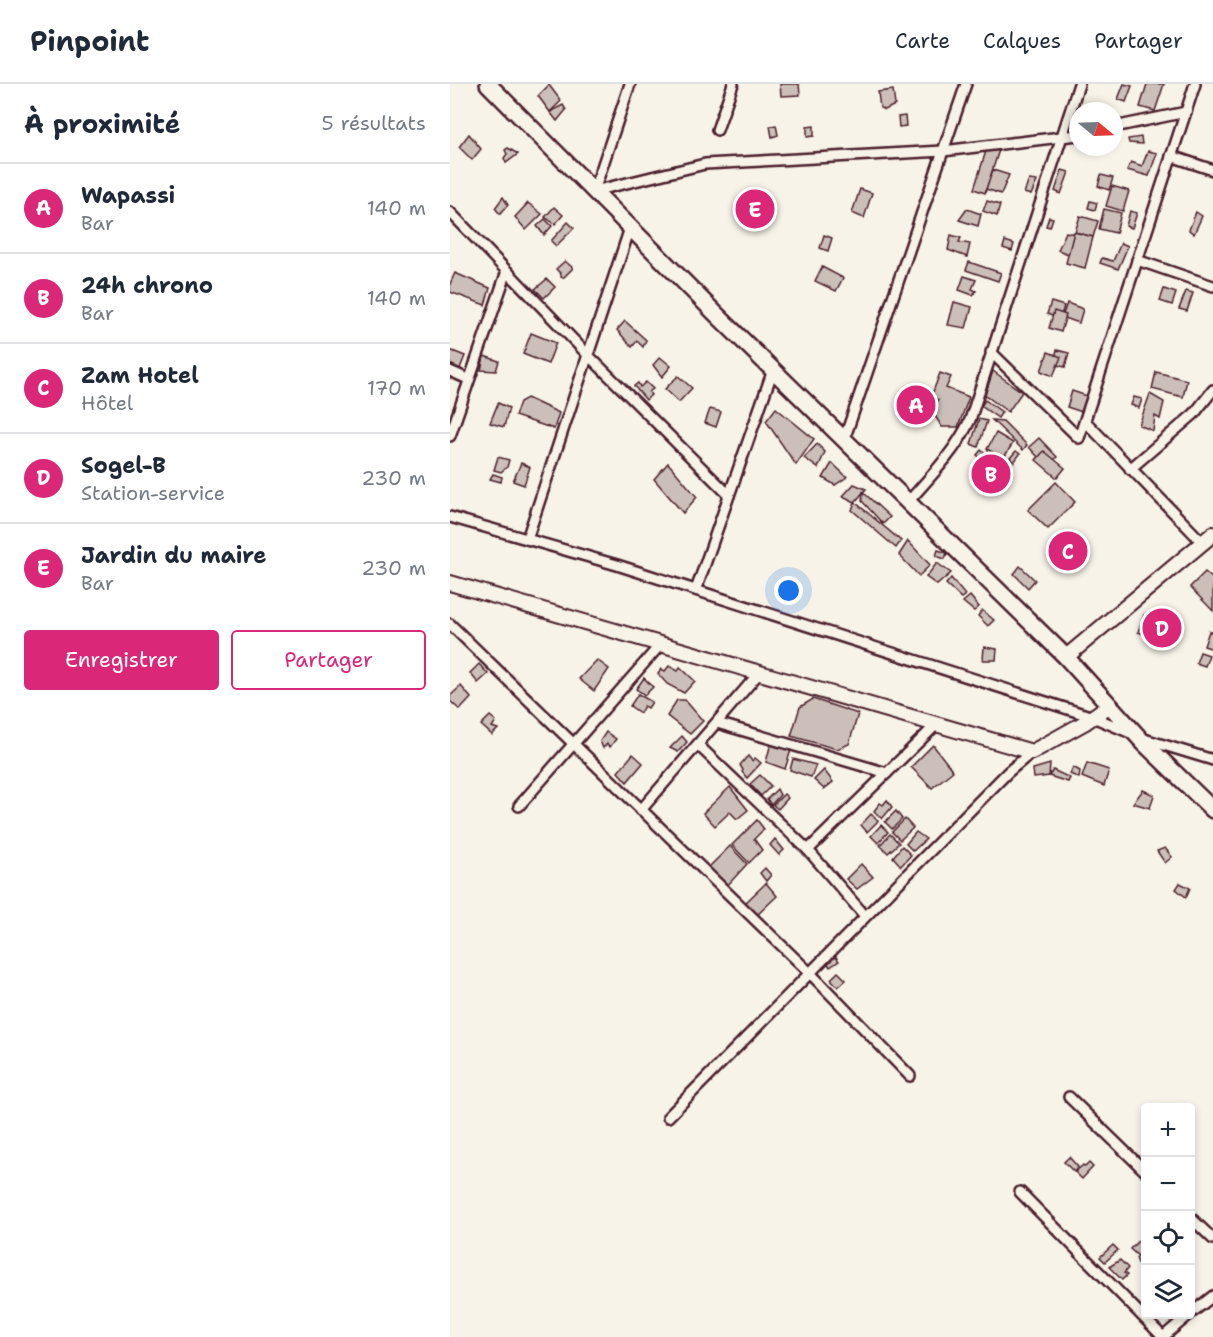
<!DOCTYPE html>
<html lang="fr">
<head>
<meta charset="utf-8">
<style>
	:root { --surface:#fff; --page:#f2f2f3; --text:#1f2937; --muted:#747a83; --line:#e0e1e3; --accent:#db2777 }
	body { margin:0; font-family:"Shantell Sans",sans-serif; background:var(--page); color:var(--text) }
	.controls { position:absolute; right:18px; bottom:18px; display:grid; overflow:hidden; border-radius:6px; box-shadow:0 3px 9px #0003 }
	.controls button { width:54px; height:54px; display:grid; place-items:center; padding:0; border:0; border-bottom:2px solid var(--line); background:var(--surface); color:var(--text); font:30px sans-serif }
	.compass { position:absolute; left:619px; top:18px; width:54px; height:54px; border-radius:50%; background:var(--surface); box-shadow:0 3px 9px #0003; rotate:109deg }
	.you { position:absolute; left:339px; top:507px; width:21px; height:21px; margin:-15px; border:4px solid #fff; border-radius:50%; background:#1a73e8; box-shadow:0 0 0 9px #1a73e833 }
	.badge { display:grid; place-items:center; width:39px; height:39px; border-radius:50%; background:var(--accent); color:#fff; font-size:20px; font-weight:700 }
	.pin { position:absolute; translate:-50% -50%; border:3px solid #fff; box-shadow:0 2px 6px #0006 }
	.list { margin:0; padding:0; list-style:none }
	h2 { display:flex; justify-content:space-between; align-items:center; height:78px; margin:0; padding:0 24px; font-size:26px }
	h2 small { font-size:20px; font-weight:400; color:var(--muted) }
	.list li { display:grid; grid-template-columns:39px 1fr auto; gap:18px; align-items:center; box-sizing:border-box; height:90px; padding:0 24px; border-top:2px solid var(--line) }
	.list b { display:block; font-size:22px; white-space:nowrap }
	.list p { margin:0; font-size:20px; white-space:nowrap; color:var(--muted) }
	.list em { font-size:20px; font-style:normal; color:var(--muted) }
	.actions { display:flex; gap:12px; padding:18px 24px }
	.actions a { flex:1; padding:14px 0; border:2px solid var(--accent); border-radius:6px; text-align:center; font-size:21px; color:var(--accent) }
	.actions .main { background:var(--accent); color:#fff }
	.icon { flex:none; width:33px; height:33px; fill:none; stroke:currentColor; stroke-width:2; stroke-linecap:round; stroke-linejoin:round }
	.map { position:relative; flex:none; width:763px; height:1253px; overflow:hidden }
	header { display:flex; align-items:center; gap:36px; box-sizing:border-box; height:84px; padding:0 30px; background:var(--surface); border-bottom:2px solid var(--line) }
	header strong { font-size:28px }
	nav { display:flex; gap:33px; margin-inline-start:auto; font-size:21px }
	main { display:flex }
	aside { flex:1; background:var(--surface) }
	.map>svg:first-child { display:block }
	.building { fill:#ccbfb9; stroke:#4a1f2b; stroke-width:1.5 }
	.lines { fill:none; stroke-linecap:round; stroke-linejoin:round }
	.street-casing { stroke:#4a1f2b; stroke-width:14 }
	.secondary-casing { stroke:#4a1f2b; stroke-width:18 }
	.primary-casing { stroke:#4a1f2b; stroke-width:20 }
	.street { stroke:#f7f3e8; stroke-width:9 }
	.secondary { stroke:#f7f3e8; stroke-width:14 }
	.primary { stroke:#f7f3e8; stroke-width:15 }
</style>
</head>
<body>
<header>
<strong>Pinpoint</strong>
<nav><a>Carte</a><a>Calques</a><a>Partager</a></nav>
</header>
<main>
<aside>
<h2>À proximité<small>5 résultats</small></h2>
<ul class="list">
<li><span class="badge">A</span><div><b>Wapassi</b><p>Bar</p></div><em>140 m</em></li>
<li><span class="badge">B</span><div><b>24h chrono</b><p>Bar</p></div><em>140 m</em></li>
<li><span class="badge">C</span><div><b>Zam Hotel</b><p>Hôtel</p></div><em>170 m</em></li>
<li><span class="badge">D</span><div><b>Sogel-B</b><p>Station-service</p></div><em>230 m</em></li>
<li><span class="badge">E</span><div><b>Jardin du maire</b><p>Bar</p></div><em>230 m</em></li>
</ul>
<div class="actions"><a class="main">Enregistrer</a><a>Partager</a></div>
</aside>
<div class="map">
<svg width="763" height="1253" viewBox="0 0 763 1253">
	<rect width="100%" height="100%" fill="#f7f3e8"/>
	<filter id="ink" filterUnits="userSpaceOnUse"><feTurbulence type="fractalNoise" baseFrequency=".0167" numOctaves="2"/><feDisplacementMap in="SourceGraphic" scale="12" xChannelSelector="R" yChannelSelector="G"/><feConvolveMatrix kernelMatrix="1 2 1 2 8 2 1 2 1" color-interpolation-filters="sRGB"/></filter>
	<g filter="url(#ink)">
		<g class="building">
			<path d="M330 0H349L350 11 331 12Z"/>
			<path d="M674 0 682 2 676 18 668 15Z"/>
			<path d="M697 0H714L705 27 690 23Z"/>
			<path d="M99 1 111 17 100 28 88 12Z"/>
			<path d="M443 6 445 21 435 26 430 24 428 8Z"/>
			<path d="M113 21 116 26 107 37 100 28Z"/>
			<path d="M455 32 456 42 449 43 448 33Z"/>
			<path d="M326 41 328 51 322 53 320 42Z"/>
			<path d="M364 42V52L357 53V43Z"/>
			<path d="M19 50 31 65 22 76 9 63Z"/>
			<path d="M691 53 692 60 679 59 678 55Z"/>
			<path d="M58 64 68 70 56 79 54 74 57 70 55 66Z"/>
			<path d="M549 66 535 109 524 105 536 67Z"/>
			<path d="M698 67 707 69 699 92 677 86 681 78 692 82Z"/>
			<path d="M543 86 559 91 551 110 536 105Z"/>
			<path d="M612 86 619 88 611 110 605 107Z"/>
			<path d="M651 91 663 94 659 106 648 102Z"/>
			<path d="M579 96 587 97 581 111 574 109Z"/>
			<path d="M662 102 679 107 673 127 656 122Z"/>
			<path d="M410 105 422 109 414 134 402 129Z"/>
			<path d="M53 113 58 121 50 130 45 124Z"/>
			<path d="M537 117 550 121 547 132 533 127Z"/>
			<path d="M640 117 647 119 645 126 638 124Z"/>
			<path d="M78 119 92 130 76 146 65 133Z"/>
			<path d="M104 123 113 131 105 140 95 133Z"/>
			<path d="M517 125 531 130 528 142 509 136Z"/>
			<path d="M654 125 671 129 666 149 649 145Z"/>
			<path d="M680 127 687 129 682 144 676 142Z"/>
			<path d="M746 128 752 132 744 150 739 146Z"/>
			<path d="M630 132 648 137 643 153 625 148Z"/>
			<path d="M599 133 603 134 600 143 596 142Z"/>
			<path d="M95 135 102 142 94 151 87 142Z"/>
			<path d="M118 138 124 144 106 162 101 157Z"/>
			<path d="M616 148 636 153 626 173 608 166Z"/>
			<path d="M624 148 643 153 635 184 616 179Z"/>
			<path d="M374 151 382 154 378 167 370 164Z"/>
			<path d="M501 151 511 154 509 158 520 160 517 173 498 166Z"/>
			<path d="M555 157 564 160 562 167 553 164Z"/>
			<path d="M671 159 678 162 668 185 650 179 652 174 663 177Z"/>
			<path d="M115 177 123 184 114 193H111V190L106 185Z"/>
			<path d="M519 178 551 189 548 197 516 186Z"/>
			<path d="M372 183 393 194 386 207 365 197Z"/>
			<path d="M5 189 40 204 35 221 0 208V200Z"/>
			<path d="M514 192 526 196 522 205 526 207 523 211 509 206Z"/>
			<path d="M97 195 105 203 94 214 85 205Z"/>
			<path d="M714 205 726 209 722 221 710 217Z"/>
			<path d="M736 207 743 209 737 227 729 225Z"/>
			<path d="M504 218 522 223 516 244 498 241Z"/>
			<path d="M601 218 614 222 610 235 597 230Z"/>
			<path d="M617 219 633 225 629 239 612 233Z"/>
			<path d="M604 227 616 231 611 248 599 244Z"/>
			<path d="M175 237 196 256 193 263 187 257 182 263 167 246Z"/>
			<path d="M81 249 106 259 98 280 73 270Z"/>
			<path d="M0 266 15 272 9 287 0 283Z"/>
			<path d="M607 266 619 269 615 283 603 280Z"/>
			<path d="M598 268 611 273 603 292 591 287Z"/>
			<path d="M34 272 49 277 46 287 31 286Z"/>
			<path d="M210 273 221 282 212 293 203 281Z"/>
			<path d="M543 287 572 308 558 328 535 311Z"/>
			<path d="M706 288 737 296 733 313 702 305Z"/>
			<path d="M490 289 501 293 496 304 519 313 508 343H492L480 324 488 316 481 313Z"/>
			<path d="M228 292 242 304 229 318 215 305Z"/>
			<path d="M196 298 203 305 199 308 201 311 196 316 184 302 188 299 190 303Z"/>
			<path d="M622 307 637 312 632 328 617 323Z"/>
			<path d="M700 310 714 318 710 335 705 332 703 347 689 341Z"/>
			<path d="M684 313 692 315 689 324 681 321Z"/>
			<path d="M77 314 109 329 104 345 65 332 70 318Z"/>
			<path d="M535 316 552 328 548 334 531 322Z"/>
			<path d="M48 319 59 324 54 343 40 339Z"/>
			<path d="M326 324 364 355 346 381 316 337Z"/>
			<path d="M260 325 271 328 266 343 255 339Z"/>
			<path d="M529 335 537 337 528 363 521 360Z"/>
			<path d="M542 336 553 337 577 361 573 366Z"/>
			<path d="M546 349 563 359 553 375 537 365Z"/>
			<path d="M589 354 607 373 597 383 579 363Z"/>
			<path d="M367 360 375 368 368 384 354 374Z"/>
			<path d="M531 366 545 379 542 385 527 371Z"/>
			<path d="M566 367 570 370 564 378 560 374Z"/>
			<path d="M594 367 615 384 607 394 586 376Z"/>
			<path d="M48 373 59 376 57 383 51 388 44 386Z"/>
			<path d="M71 379 80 383 74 401 63 397Z"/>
			<path d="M218 379 247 413 233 429 204 395Z"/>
			<path d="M382 379 397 393 385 401 373 394Z"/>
			<path d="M43 390 52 393 51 398 40 395Z"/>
			<path d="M606 398 625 418 598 445 578 426Z"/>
			<path d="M404 400 416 405 405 418 393 412Z"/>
			<path d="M413 408 440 433 433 440 412 417Z"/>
			<path d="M405 418 451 457 446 464 402 426Z"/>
			<path d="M458 457 480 481 469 492 449 471Z"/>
			<path d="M488 466 497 469 495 475 486 472Z"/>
			<path d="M487 479 501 489 487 501 476 493Z"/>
			<path d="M570 482 585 496 578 504 564 490Z"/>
			<path d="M755 488 763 495V527L740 503Z"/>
			<path d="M501 494 515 511 511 514 496 500Z"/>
			<path d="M520 512 529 523 524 527 513 518Z"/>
			<path d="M532 526 544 536 538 542 528 532Z"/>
			<path d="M694 531 721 540 715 557 688 548Z"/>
			<path d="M759 547 763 549V565L754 562Z"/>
			<path d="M534 563 547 565 546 576H533Z"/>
			<path d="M750 568 759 571 755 582 746 579Z"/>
			<path d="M147 576 159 585 144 607 129 595Z"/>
			<path d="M29 580 38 590 28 599 20 589Z"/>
			<path d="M219 582 228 587 230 583 245 597 234 609 217 600 208 590 211 585 215 587Z"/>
			<path d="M194 594 203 603 195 611 186 605Z"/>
			<path d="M11 602 21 614 10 626 0 617V612Z"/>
			<path d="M188 610 202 618 198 624 194 622 190 629 180 622Z"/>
			<path d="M363 615 408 630 399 660 387 665 341 652 350 623Z"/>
			<path d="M227 616H235L253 637 240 650 217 632Z"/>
			<path d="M40 632 46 637 42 643 48 645 42 651 31 641Z"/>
			<path d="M156 648 166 655 160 663 157 660 153 664 150 657Z"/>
			<path d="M232 652 237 658 228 668 220 664Z"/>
			<path d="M321 659 341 666 335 685 316 678Z"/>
			<path d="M483 661 503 687 482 704 461 683Z"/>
			<path d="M183 670 193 679 177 698 168 688Z"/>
			<path d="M298 672 302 677 305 674 311 679 297 694 292 688 293 686 290 681Z"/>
			<path d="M343 675 366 681 361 693 340 686Z"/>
			<path d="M637 679 659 686 654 702 632 693Z"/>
			<path d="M600 680 599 692 584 694 583 685Z"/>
			<path d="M623 683 630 687 629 694 620 690Z"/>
			<path d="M374 686 383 698 374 705 364 696Z"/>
			<path d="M603 686 620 694 618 698 599 692Z"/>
			<path d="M310 691 321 702 311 712 300 700Z"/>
			<path d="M280 703 298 726 287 735 280 728 265 742 253 729Z"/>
			<path d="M327 705 330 711 321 721 317 715Z"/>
			<path d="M693 706 704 711 700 724 683 719Z"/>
			<path d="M334 710 338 714 328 725 323 721Z"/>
			<path d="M437 716 442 723 432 735 424 727 430 719 433 721Z"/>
			<path d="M446 727 452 735 442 745 435 738Z"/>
			<path d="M421 730 428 737 417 748 411 741Z"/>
			<path d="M455 735 463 744 450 756 442 748Z"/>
			<path d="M307 736 314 745 304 755 312 766 299 779 282 761Z"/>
			<path d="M431 741 438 748 428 759 421 752Z"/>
			<path d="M466 748 476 755 463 767 456 760Z"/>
			<path d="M440 750 449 759 438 769 430 761Z"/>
			<path d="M325 755 334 766 329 771 320 761Z"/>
			<path d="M280 762 297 780 276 803 258 784Z"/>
			<path d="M452 762 461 771 451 782 443 773Z"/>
			<path d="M715 764 722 773 715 779 707 767Z"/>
			<path d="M411 780 423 793 407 805 396 795Z"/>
			<path d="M315 784 321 791 316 797 310 789Z"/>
			<path d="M316 799 327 812 305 833 292 822Z"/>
			<path d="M730 799 740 804 736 813 726 805Z"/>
			<path d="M386 873 389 877 380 883 377 878Z"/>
			<path d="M388 888 396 896 388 903 381 895Z"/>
			<path d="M619 1073 628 1083 624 1088 614 1078Z"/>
			<path d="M639 1079 643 1083 632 1095 625 1088 633 1081 635 1083Z"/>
			<path d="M689 1156 696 1165 688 1172 680 1165Z"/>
			<path d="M663 1161 668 1166 655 1178 650 1173Z"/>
			<path d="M696 1165V1173L688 1179 686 1174Z"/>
			<path d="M670 1176 678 1184 674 1189 677 1191 672 1196 659 1183Z"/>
		</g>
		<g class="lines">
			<defs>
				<g id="street">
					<path d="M664 43 736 28"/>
					<path d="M267 46 283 0"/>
					<path d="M721 72 763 86"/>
					<path d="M144 107 255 80 493 67 628 51"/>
					<path d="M144 107 180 0"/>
					<path d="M0 128 138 271 279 411"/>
					<path d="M687 176 763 202"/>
					<path d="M541 268 629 354 745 0"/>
					<path d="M0 287 18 295"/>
					<path d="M635 337 753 459"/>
					<path d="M0 352 57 187"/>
					<path d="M394 356 516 0"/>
					<path d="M680 385 744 330 763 306"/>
					<path d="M458 418C481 392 505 368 520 336L629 0"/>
					<path d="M0 433 167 481 643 633 681 649"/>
					<path d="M77 455 180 144"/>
					<path d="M246 506 323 286"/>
					<path d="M0 540 359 888 460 992"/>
					<path d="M267 639 437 689"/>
					<path d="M694 655 763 676"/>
					<path d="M248 661 358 766 415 832"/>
					<path d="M69 722 211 560"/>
					<path d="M191 726 309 589"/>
					<path d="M358 766 487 640"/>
					<path d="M619 1013 696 1088"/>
					<path d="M218 1033 558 688 582 668"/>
					<path d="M570 1108 713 1253"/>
					<path d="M740 1133 763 1155"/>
					<path d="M740 1230 763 1212"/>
					<path d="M713 1253 740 1230"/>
				</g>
				<g id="secondary">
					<path d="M0 499 582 668 634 639 660 621"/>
					<path d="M616 573 763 450"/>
				</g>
				<path id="primary" d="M38 0 266 230 616 573 693 658 763 726"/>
			</defs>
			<use href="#street" class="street-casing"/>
			<use href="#secondary" class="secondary-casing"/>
			<use href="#primary" class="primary-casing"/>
			<use href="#street" class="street"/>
			<use href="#secondary" class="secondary"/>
			<use href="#primary" class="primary"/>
		</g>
	</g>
</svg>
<div class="controls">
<button>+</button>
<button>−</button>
<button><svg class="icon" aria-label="locate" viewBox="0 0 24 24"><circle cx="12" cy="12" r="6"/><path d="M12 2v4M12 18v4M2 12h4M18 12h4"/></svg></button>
<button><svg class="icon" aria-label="layers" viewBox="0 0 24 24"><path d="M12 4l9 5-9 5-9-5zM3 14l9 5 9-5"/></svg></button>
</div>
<svg class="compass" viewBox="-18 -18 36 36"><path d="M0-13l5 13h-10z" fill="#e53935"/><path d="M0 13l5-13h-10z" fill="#747a83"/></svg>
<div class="you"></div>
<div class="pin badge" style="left:466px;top:321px">A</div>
<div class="pin badge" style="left:541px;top:390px">B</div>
<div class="pin badge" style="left:618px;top:467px">C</div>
<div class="pin badge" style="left:712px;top:544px">D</div>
<div class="pin badge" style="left:305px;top:125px">E</div>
</div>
</main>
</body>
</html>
